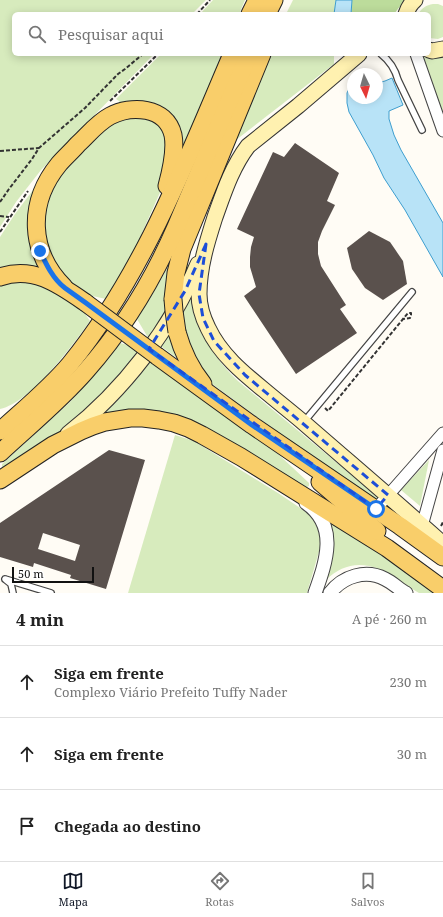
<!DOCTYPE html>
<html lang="pt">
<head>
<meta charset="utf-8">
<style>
	:root { --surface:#fff; --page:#f2f2f2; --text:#222; --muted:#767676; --line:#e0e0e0; --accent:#111827 }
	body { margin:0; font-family:"Noto Serif",serif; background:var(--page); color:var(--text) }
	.compass { position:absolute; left:347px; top:68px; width:36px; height:36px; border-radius:50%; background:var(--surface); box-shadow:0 2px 10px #0003; rotate:175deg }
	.scale { position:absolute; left:12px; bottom:10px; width:82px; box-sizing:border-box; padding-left:4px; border:2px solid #111; border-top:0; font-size:11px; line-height:14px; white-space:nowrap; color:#111; -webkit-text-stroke:3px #fff; paint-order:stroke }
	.stop { position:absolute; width:12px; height:12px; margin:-9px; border:3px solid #1a73e8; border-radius:50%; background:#fff }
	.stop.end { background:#1a73e8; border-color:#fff; box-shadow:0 1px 4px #0008 }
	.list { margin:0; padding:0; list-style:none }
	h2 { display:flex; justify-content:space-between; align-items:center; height:52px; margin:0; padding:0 16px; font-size:17px }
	h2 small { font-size:13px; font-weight:400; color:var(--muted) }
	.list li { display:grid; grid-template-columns:26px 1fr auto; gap:12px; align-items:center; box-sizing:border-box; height:72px; padding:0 16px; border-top:1px solid var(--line) }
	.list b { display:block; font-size:15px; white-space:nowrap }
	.list p { margin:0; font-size:13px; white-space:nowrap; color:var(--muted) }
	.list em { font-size:13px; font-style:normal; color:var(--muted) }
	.icon { flex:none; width:22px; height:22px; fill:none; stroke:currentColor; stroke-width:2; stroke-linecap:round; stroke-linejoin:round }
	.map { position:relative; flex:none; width:443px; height:593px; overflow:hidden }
	.search { position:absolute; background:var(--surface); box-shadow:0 2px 10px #0003; left:12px; right:12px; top:12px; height:44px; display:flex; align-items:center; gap:10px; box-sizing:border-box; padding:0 14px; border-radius:6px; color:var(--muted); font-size:15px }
	.sheet { height:268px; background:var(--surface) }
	nav { display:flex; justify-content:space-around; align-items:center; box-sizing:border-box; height:56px; border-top:1px solid var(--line); background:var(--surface); font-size:11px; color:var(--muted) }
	nav a { display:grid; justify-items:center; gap:2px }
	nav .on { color:var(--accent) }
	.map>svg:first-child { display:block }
	.green { fill:#d7ebbd }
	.forest { fill:#bcdc9b }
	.water { fill:#b8e3f7; stroke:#3e9ecf }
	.building { fill:#5a514d; fill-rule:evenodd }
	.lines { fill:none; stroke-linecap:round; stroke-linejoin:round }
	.service-casing { stroke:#444; stroke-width:8 }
	.minor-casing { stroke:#444; stroke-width:13 }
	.tertiary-casing { stroke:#444; stroke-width:15 }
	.secondary-casing { stroke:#333; stroke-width:17 }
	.primary-casing { stroke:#222; stroke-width:19 }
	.path { stroke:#333; stroke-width:2; stroke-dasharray:4 2; stroke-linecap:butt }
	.service { stroke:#fff; stroke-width:5.5 }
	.minor { stroke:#fff; stroke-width:11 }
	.tertiary { stroke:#fff; stroke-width:13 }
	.secondary { stroke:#fff1b0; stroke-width:15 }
	.primary { stroke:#f9ce6a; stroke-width:17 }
	.primary-bridge-casing { stroke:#222; stroke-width:19; stroke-linecap:butt }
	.primary-bridge { stroke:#f9ce6a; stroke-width:17 }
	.route { stroke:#1a73e8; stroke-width:5 }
	.marked { fill:none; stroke:#1d4ed8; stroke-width:3; stroke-dasharray:8 5; stroke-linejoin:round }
</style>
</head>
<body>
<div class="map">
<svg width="443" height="593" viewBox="0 0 443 593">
	<rect width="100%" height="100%" fill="#fffcf5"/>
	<g class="green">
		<path d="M0 0H206L192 14H14V54H154L41 170 16 202 0 227Z"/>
		<path d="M213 0H245L239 14H200Z"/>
		<path d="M293 0H336L334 14H286Z"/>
		<path d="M433 4H438L443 6V37L438 39 429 38V14H418C422 8 426 5 433 4Z"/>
		<path d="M161 54H222L185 145 182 146 178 128 120 105 119 101 116 99Z"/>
		<path d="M267 54H334V64L236 140 245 112Z"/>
		<path d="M423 55H443V116L425 65Z"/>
		<path d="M126 116 155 119 167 137 162 188 130 260 106 299 88 295 68 283 56 270 42 233 49 187 101 128Z"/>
		<path d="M52 166 45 176 40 268 38 269 0 270V237L15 214 33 190Z"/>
		<path d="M188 251C186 302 200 345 238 381L423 534 421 536 253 414 147 336 137 319 156 288 171 262Z"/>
		<path d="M37 281 81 308 90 321C72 346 31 402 0 409V282Z"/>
		<path d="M120 343 139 348 263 442 277 453 308 482 309 483V486L307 487H305L201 425 190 420 154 411 4 468 2 467V464L70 402 104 364Z"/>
		<path d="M175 435 194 441 278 493 309 514 314 520 318 529 320 538V548L307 593H128Z"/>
		<path d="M429 460 420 506 401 490Z"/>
		<path d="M329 518 367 540 433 593H419L379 569C359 561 341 565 326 580L332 532Z"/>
	</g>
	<path class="forest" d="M352 0H405L394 14H351Z"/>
	<g class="water">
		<path d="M336 0H352L351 14H334Z"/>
		<path d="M392 78 403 105 389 111V119L394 135 401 150 443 223V277L405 210 384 178 373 155 349 112 347 103V93L350 86H353V98H377V83L385 81Z"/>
	</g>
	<g class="building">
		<path d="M295 143 339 173 327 201 335 205 322 231 318 242V254L321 266 346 305 340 309 357 333 296 374 244 296 256 287 250 267V257L251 247 254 237 237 229 273 152 284 157Z"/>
		<path d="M369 231 390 242 403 261 407 284 383 300 365 288 352 269 347 248Z"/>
		<path d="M109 450 145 460 106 589 70 578 71 575 34 563 33 567 0 557V523ZM43 533 80 545 75 561 38 549Z"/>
	</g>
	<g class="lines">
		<defs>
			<g id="service">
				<path d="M381 54C390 61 395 69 398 80L422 130"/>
				<path d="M303 423 412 292"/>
				<path d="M5 579 51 593"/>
				<path d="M6 580 11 584 13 593"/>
			</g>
			<g id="minor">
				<path d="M416 54 443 131"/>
				<path d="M376 509 443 433"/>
				<path d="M422 526 443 450"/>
			</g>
			<g id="tertiary">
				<path d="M306 503C339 526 326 562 315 593"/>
				<path d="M330 593C343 576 366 569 385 579 393 583 399 589 406 593"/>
			</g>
			<g id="secondary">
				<path d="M406 14C408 8 410 4 415 0"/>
				<path d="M429 50 432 51 443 49"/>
				<path d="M359 54 298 106 248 146C232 167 224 192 215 217 207 242 199 267 199 294 199 306 203 318 208 328 220 354 243 373 264 390 277 401 291 412 304 423 350 463 397 503 443 544"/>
				<path d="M68 434C123 391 171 329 198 264"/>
			</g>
			<g id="primary">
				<path d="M250 14 257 0"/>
				<path d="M267 14 274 0"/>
				<path d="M0 277C33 265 60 285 86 303"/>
				<path d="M64 287C29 252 27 203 59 164 65 157 72 151 78 144 88 135 97 123 110 116 131 105 166 106 173 135 176 150 171 171 167 186"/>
				<path d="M173 299 176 273 182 249 262 54"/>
				<path d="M177 332C182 350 191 369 203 384"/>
				<path d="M157 356 252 425 400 526 443 557"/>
				<path d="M0 431C23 410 50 388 70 364 144 273 186 161 232 54"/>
				<path d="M0 453C29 426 60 401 86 371 124 328 153 280 176 227L249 54"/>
				<path d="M0 480 53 445 81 431 93 426 105 422 130 418H143L159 420 174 423 188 428 202 435 241 457 387 548 443 589"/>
				<path d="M320 482 377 531"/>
			</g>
		</defs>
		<use href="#service" class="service-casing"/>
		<use href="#minor" class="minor-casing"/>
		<use href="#tertiary" class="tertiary-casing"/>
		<use href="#secondary" class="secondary-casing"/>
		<use href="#primary" class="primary-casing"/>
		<g class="path">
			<path d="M197 14 210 0"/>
			<path d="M110 101 158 54"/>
			<path d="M0 151 39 148"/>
			<path d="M0 202 9 189 32 159 39 148 85 108 118 74 125 69 143 54"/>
			<path d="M0 216 9 217"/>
			<path d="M0 232 28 191"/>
			<path d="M325 408 328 411 403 319 408 313H411V315L410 318 403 319"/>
			<path d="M441 526 443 522"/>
		</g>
		<use href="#service" class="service"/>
		<use href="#minor" class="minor"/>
		<use href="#tertiary" class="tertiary"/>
		<use href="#secondary" class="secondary"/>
		<use href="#primary" class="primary"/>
		<defs>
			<g id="primary-bridge">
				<path d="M173 299 174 311 177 332"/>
				<path d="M86 303 157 356"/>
			</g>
		</defs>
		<use href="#primary-bridge" class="primary-bridge-casing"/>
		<use href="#primary-bridge" class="primary-bridge"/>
	</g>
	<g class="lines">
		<path class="route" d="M40 251C46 264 53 279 65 288 72 293 79 298 86 303L252 425 376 509"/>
	</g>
	<path class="marked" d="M206 244 199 294 203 318 214 341 245 375 388 495 376 509 149 349 185 291Z"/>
</svg>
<svg class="compass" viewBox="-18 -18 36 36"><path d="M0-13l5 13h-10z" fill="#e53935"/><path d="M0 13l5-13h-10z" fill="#767676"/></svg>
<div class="scale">50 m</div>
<div class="stop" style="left:376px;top:509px"></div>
<div class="stop end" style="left:40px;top:251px"></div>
<div class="search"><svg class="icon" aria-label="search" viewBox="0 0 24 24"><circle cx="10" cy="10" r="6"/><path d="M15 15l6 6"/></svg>Pesquisar aqui</div>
</div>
<section class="sheet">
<h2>4 min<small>A pé · 260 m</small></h2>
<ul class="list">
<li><svg class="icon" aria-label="ahead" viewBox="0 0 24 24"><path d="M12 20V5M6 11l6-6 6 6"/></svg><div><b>Siga em frente</b><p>Complexo Viário Prefeito Tuffy Nader</p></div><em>230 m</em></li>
<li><svg class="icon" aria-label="ahead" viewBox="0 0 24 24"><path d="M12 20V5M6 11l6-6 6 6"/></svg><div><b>Siga em frente</b></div><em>30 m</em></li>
<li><svg class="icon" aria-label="arrive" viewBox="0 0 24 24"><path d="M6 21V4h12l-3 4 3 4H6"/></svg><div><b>Chegada ao destino</b></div></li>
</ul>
</section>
<nav>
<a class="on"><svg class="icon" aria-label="map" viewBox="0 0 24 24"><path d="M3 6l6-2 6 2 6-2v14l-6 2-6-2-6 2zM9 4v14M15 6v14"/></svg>Mapa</a>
<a><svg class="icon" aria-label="directions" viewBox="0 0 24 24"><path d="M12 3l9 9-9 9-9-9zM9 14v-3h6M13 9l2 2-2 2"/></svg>Rotas</a>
<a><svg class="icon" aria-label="saved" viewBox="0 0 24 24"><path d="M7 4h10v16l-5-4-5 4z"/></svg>Salvos</a>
</nav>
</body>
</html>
